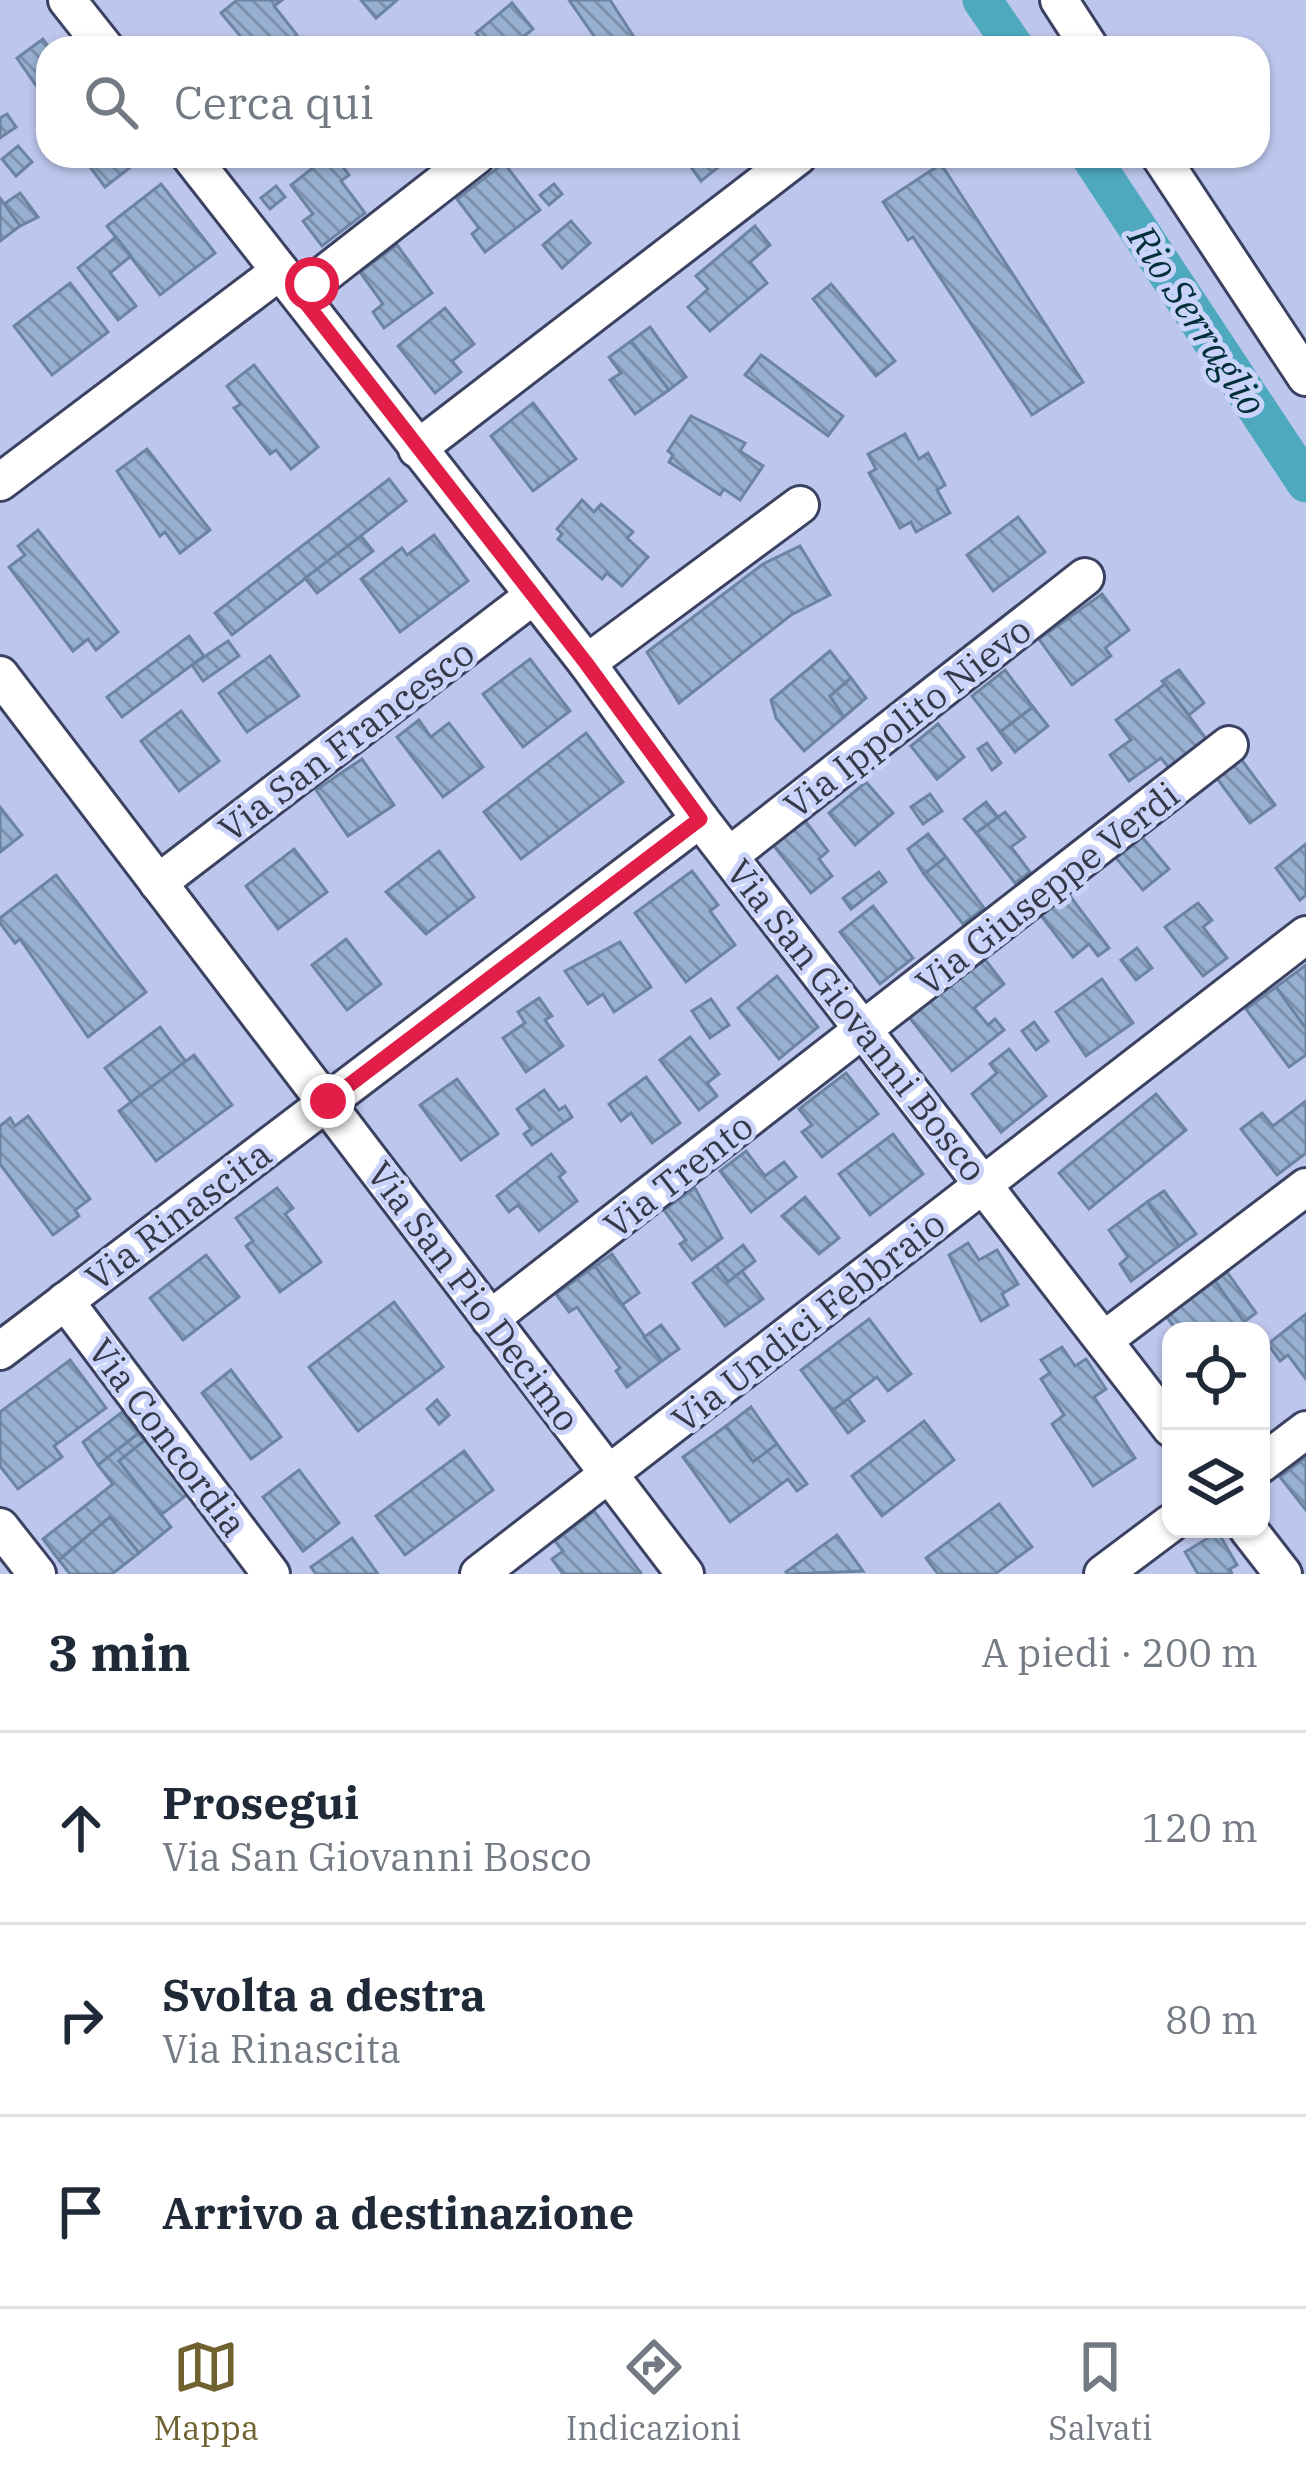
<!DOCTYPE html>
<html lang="it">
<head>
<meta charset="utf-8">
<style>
	:root { --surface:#fff; --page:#f6f6f7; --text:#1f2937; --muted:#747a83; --line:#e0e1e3; --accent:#6f622f }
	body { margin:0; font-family:"IBM Plex Serif",serif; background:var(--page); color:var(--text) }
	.controls { position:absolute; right:36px; bottom:36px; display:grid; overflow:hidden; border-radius:24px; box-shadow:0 3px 9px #0004 }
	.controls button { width:108px; height:108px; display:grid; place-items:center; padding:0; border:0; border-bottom:3px solid var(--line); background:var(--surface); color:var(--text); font:60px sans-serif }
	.stop { position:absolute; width:36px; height:36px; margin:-27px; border:9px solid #e11d48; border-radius:50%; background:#fff }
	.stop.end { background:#e11d48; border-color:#fff; box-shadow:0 3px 12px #0008 }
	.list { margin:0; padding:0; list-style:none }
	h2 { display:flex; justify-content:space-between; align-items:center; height:156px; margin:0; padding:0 48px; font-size:51px }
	h2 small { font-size:39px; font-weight:400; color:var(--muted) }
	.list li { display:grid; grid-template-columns:78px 1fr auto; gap:36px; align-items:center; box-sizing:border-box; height:192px; padding:0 48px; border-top:3px solid var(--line) }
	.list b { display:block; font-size:45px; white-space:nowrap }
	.list p { margin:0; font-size:39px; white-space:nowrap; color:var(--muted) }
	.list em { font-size:39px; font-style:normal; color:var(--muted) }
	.icon { flex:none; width:66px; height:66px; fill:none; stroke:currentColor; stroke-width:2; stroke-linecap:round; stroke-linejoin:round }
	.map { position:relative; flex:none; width:1306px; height:1574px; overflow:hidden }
	.search { position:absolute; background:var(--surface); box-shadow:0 3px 9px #0004; left:36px; right:36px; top:36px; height:132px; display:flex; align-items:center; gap:30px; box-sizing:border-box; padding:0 42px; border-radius:36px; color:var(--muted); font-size:45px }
	.sheet { height:732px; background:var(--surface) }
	nav { display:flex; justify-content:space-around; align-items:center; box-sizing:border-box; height:168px; border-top:3px solid var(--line); background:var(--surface); font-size:33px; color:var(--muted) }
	nav a { display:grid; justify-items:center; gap:6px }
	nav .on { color:var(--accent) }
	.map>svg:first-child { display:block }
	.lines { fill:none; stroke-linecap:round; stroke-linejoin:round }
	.canal { stroke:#4fa9be; stroke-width:39 }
	.building { fill:url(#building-back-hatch); stroke:#6c84a3; stroke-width:3 }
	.minor-casing { stroke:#3b4161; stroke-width:42 }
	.minor { stroke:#fff; stroke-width:36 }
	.route { stroke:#e11d48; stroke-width:15 }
	.labels { text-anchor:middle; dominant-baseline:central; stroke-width:10; stroke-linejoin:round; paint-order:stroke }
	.street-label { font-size:36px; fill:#343847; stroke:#cad3fa }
	.water-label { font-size:39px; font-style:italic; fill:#023039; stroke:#cad3fa }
</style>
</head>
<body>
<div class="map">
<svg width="1306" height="1574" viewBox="0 0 1306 1574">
	<defs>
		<pattern id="building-back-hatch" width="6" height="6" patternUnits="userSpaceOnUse" patternTransform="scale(3)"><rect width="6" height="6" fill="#97b0d1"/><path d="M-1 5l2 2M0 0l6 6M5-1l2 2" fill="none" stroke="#7c90ab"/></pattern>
	</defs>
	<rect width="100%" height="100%" fill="#bdc6ed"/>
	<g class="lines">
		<g class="canal">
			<path d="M982 0 1015 48"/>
			<path d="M1090 156 1306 483"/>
		</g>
	</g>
	<g class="building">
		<path d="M237 0H282L274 6 297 35 281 48H242L247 44 221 13Z"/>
		<path d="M361 0H397L376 18Z"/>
		<path d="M569 0H610L634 37 618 48H588L584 42 594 36Z"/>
		<path d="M512 3 533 29 509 48H488L476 33Z"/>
		<path d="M43 39 49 48 48 85 40 91 17 58Z"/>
		<path d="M7 114 16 127 0 138V118Z"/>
		<path d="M18 146 32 162 16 176 2 159Z"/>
		<path d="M82 156H132L137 162 105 187Z"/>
		<path d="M328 156H335L349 175 341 181 365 213 322 246 303 221 313 214 291 185Z"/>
		<path d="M683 156H730L731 157 701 181Z"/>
		<path d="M504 163 540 210 485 252 472 234 479 228 457 199Z"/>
		<path d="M941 164 1083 382 1032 415 913 237 908 240 883 202Z"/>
		<path d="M161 184 215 253 160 295 107 226Z"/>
		<path d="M554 184 562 194 549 205 540 195Z"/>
		<path d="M276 186 285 197 270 209 261 198Z"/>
		<path d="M20 193 38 217 20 226 4 204Z"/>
		<path d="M0 198 20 226 0 241Z"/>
		<path d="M571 221 590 243 562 268 543 245Z"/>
		<path d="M755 226 770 245 750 262 767 283 710 331 688 307 708 289 696 276Z"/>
		<path d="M116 237 131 256 110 273 136 306 118 320 78 268Z"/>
		<path d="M397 245 432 293 384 328 373 312 383 304 360 272Z"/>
		<path d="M70 283 108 332 52 375 14 326Z"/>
		<path d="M831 284 895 361 876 376 813 299Z"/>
		<path d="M445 308 474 344 452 361 461 372 435 393 398 346Z"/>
		<path d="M650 327 686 377 669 390 631 341Z"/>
		<path d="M631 341 669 390 635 414 610 380 621 373 609 357Z"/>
		<path d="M761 355 843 416 828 436 745 375Z"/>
		<path d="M254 365 318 447 291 469 276 450 270 454 234 408 241 404 227 386Z"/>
		<path d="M533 403 576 459 533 491 491 436Z"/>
		<path d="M691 416 745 443 740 451 763 466 740 500 724 489 720 495 669 462 673 455 668 451Z"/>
		<path d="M905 434 919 459 928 453 945 485 937 490 950 513 916 532 911 522 900 528 869 473 876 469 868 454Z"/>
		<path d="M147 449 210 530 180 553 165 532 160 536 117 471Z"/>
		<path d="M389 479 406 501 232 635 215 613Z"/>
		<path d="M582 500 594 512 601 504 633 532 627 538 648 557 622 586 607 573 602 579 558 539 562 534 557 529Z"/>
		<path d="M1018 517 1045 552 993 591 967 555Z"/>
		<path d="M38 530 118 632 96 650 88 639 73 651 9 567 25 555 18 546Z"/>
		<path d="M434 535 468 581 400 632 361 579 402 548 407 555Z"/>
		<path d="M361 536 373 551 317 593 305 578Z"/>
		<path d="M800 546 830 595 791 615 679 703 647 652 763 564Z"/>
		<path d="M1102 594 1129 630 1105 648 1111 656 1072 685 1039 639Z"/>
		<path d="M189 636 204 656 122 717 107 697Z"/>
		<path d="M228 641 239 656 203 681 192 665Z"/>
		<path d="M830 651 851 678 830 696 844 717 804 751 776 718 771 700Z"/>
		<path d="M270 656 299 696 247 732 219 693Z"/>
		<path d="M530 659 570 711 523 747 483 694Z"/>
		<path d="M1005 670 1033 707 1000 732 972 696Z"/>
		<path d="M1179 670 1204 703 1189 715 1162 681Z"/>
		<path d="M851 678 866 698 844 717 830 696Z"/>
		<path d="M1165 684 1207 740 1169 768 1161 758 1129 781 1110 755 1131 740 1116 720Z"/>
		<path d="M1033 707 1048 726 1015 752 1000 732Z"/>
		<path d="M181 711 219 761 179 791 141 741Z"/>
		<path d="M419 720 431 737 449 723 483 767 443 797 397 737Z"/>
		<path d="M938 724 964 757 937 779 911 746Z"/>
		<path d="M586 733 623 782 521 859 484 812Z"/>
		<path d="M987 743 1001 763 992 770 978 749Z"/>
		<path d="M362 759 394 805 348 836 316 790Z"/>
		<path d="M1241 759 1275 805 1250 823 1216 777Z"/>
		<path d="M866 782 893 813 855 845 829 813Z"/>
		<path d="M930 794 942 811 923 824 911 807Z"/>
		<path d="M986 802 998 817 976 833 964 819Z"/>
		<path d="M0 807 22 835 0 852Z"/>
		<path d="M797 810 828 851 819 859 832 876 811 893 770 841Z"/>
		<path d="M1005 812 1025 837 1011 847 1030 872 1015 883 976 833Z"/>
		<path d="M928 834 946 857 924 874 908 849Z"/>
		<path d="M1142 837 1169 869 1143 890 1116 858Z"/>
		<path d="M1306 844V895L1300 900 1276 868Z"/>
		<path d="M294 849 327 892 278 929 246 886Z"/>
		<path d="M439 851 474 897 426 934 386 892Z"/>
		<path d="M946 857 984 908 963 924 924 874Z"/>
		<path d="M692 871 718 905 710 911 735 945 686 982 635 913Z"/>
		<path d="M879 872 886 882 851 909 843 898Z"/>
		<path d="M56 875 146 992 88 1037 20 939 15 943 0 923V918Z"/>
		<path d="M1067 892 1109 948 1098 956 1089 944 1073 957 1039 913Z"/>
		<path d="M1198 903 1212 920 1203 927 1227 958 1203 976 1165 927Z"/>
		<path d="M873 906 913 958 880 984 840 932Z"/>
		<path d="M346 939 381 984 347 1010 312 965Z"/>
		<path d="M620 942 651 987 614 1012 603 994 588 1004 565 971Z"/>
		<path d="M1137 948 1152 968 1136 980 1121 960Z"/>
		<path d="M983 957 1004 984 974 1008 988 1025 995 1019 1004 1030 952 1071 908 1016Z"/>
		<path d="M1306 965V1029L1276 987Z"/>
		<path d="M777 976 818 1027 779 1059 738 1008Z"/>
		<path d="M1102 979 1133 1023 1086 1056 1056 1012Z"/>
		<path d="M1276 987 1306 1029V1055L1289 1067 1246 1009Z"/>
		<path d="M539 998 552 1016 545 1020 563 1046 526 1072 503 1038 525 1023 518 1012Z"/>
		<path d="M711 999 729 1025 710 1038 692 1011Z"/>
		<path d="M1034 1022 1048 1041 1036 1050 1022 1031Z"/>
		<path d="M160 1027 186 1062 131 1102 105 1068Z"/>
		<path d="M690 1037 719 1074 707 1083 717 1096 699 1110 660 1060Z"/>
		<path d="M1009 1049 1046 1096 1001 1132 972 1094 997 1073 990 1064Z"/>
		<path d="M194 1055 232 1105 156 1161 119 1111Z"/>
		<path d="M846 1073 878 1114 822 1157 802 1132 812 1125 799 1109Z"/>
		<path d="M646 1077 680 1123 652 1143 631 1113 621 1121 609 1104Z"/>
		<path d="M457 1079 498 1134 461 1160 420 1105Z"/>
		<path d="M544 1090 559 1110 565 1106 572 1117 532 1145 524 1134 531 1129 517 1109Z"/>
		<path d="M1156 1094 1186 1130 1089 1209 1059 1173Z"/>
		<path d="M1306 1101V1153L1277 1175 1241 1129 1262 1113 1273 1126Z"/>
		<path d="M28 1116 90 1199 75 1210 79 1216 53 1235 0 1164V1126L10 1118 15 1126Z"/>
		<path d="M893 1134 923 1174 870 1215 839 1174Z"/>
		<path d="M746 1151 765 1176 784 1162 796 1177 751 1212 720 1171Z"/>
		<path d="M551 1154 565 1172 559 1177 577 1201 539 1231 518 1205 509 1212 497 1196Z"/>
		<path d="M277 1188 293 1208 285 1214 321 1262 280 1292 246 1246 253 1241 236 1218Z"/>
		<path d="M695 1188 722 1238 692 1260 680 1244 686 1240 664 1210Z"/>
		<path d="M1164 1191 1196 1234 1179 1246 1147 1202Z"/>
		<path d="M805 1197 839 1238 819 1254 782 1216Z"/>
		<path d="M1147 1202 1179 1246 1131 1281 1120 1264 1128 1257 1109 1230Z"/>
		<path d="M968 1243 979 1260 997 1250 1018 1284 1002 1294 1008 1305 981 1321 949 1255Z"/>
		<path d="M743 1245 755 1261 728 1282 716 1266Z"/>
		<path d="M612 1254 639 1293 622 1305 595 1266Z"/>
		<path d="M206 1255 239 1297 183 1340 150 1298Z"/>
		<path d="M595 1266 662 1361 627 1387 616 1371 620 1368 577 1307 569 1312 556 1294Z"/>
		<path d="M716 1266 728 1282 742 1271 763 1299 725 1326 693 1283Z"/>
		<path d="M1227 1272 1256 1313 1244 1322 1215 1281Z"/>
		<path d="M1215 1281 1244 1322 1232 1331H1177L1166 1316Z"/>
		<path d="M394 1302 443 1367 358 1431 309 1367Z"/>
		<path d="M1306 1314V1379L1288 1355 1280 1361 1268 1344Z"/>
		<path d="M869 1319 911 1374 888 1391 877 1377 832 1411 801 1370Z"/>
		<path d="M661 1325 679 1349 662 1361 644 1337Z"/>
		<path d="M1062 1347 1075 1366 1086 1359 1106 1389 1094 1397 1135 1458 1093 1486 1052 1424 1064 1415 1041 1379 1050 1373 1041 1360Z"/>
		<path d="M70 1360 106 1408 54 1446 62 1457 18 1489 0 1466V1412Z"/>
		<path d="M231 1370 281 1437 251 1459 202 1393Z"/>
		<path d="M848 1399 864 1421 848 1433 832 1411Z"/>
		<path d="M437 1400 449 1415 439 1424 427 1409Z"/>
		<path d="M751 1407 777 1444 753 1462 726 1426Z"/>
		<path d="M122 1412 139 1433 98 1465 83 1442Z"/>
		<path d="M924 1421 954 1460 882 1516 852 1476Z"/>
		<path d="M726 1426 753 1462 777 1444 807 1484 797 1491 788 1479 730 1522 683 1457Z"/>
		<path d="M139 1433 145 1440 119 1461 171 1527 139 1553 110 1517 59 1560 43 1539 113 1484 98 1465Z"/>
		<path d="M145 1440 188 1494 161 1515 119 1461Z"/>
		<path d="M464 1451 493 1490 405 1555 376 1516Z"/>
		<path d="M1306 1457V1510L1280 1477Z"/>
		<path d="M299 1470 339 1523 303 1551 263 1497Z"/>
		<path d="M999 1504 1032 1547 995 1574H938L926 1558Z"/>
		<path d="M594 1511 641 1573 640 1574H563L552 1559 563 1551 555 1541Z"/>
		<path d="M110 1517 139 1553 112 1574H70L59 1560Z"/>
		<path d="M1218 1532 1237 1565 1230 1569 1232 1574H1198L1185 1552Z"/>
		<path d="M837 1535 863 1571 788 1574 786 1572Z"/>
		<path d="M352 1538 378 1574H316L311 1567Z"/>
	</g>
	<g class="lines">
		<defs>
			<g id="minor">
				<path d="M67 0 105 48"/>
				<path d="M1059 0 1090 48"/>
				<path d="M190 156 587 663 700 819 1171 1428"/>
				<path d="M1160 156 1306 377"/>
				<path d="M299 294 476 156"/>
				<path d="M417 449 798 156"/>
				<path d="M0 482 280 271"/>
				<path d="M587 663 800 505"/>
				<path d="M0 675 685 1574"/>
				<path d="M729 856 1085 577"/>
				<path d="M158 883 533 596"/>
				<path d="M65 1301 271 1574"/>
				<path d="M490 1319 1229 745"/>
				<path d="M1104 1340 1306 1187"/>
				<path d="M0 1351 700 819"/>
				<path d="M1261 1464 1306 1430"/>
				<path d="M0 1527 37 1574"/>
				<path d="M1248 1529 1283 1574"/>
				<path d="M479 1574 1306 935"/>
				<path d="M1103 1574 1171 1523"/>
			</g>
		</defs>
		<use href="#minor" class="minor-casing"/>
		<use href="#minor" class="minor"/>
	</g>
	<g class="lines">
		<path class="route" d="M312 284 299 294 586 663 700 819 328 1101"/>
	</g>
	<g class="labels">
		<g class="street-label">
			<text transform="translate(907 717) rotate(-38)">Via Ippolito Nievo</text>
			<text transform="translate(346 740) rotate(-37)">Via San Francesco</text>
			<text transform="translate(1047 888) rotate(-38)">Via Giuseppe Verdi</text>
			<text transform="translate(857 1020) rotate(52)">Via San Giovanni Bosco</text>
			<text transform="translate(678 1175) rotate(-38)">Via Trento</text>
			<text transform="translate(178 1215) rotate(-37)">Via Rinascita</text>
			<text transform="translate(474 1296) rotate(53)">Via San Pio Decimo</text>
			<text transform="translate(808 1321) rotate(-38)">Via Undici Febbraio</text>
			<text transform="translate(168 1437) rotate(53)">Via Concordia</text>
		</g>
		<g class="water-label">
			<text transform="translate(1198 320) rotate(57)">Rio Serraglio</text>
		</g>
	</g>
</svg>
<div class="controls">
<button><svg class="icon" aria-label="locate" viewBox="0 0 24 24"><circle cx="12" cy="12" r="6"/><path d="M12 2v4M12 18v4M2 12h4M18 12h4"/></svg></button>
<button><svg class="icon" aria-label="layers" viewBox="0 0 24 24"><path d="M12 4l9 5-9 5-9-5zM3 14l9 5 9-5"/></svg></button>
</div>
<div class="stop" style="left:312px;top:284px"></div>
<div class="stop end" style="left:328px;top:1101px"></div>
<div class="search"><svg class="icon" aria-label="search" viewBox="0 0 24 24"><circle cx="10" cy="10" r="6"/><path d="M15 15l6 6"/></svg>Cerca qui</div>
</div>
<section class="sheet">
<h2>3 min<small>A piedi · 200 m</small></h2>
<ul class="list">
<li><svg class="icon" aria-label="ahead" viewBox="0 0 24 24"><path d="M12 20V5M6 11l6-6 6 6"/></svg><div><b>Prosegui</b><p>Via San Giovanni Bosco</p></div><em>120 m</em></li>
<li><svg class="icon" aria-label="right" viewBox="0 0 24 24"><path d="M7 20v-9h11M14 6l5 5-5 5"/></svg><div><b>Svolta a destra</b><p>Via Rinascita</p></div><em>80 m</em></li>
<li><svg class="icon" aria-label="arrive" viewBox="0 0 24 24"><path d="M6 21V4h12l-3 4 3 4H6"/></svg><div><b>Arrivo a destinazione</b></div></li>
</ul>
</section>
<nav>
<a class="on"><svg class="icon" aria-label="map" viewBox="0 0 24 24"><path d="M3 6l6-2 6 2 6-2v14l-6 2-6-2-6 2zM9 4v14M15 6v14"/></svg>Mappa</a>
<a><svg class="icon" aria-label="directions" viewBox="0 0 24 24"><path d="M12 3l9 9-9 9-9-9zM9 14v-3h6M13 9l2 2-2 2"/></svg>Indicazioni</a>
<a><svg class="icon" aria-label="saved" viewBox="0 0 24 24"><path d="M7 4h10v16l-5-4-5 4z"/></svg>Salvati</a>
</nav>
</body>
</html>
